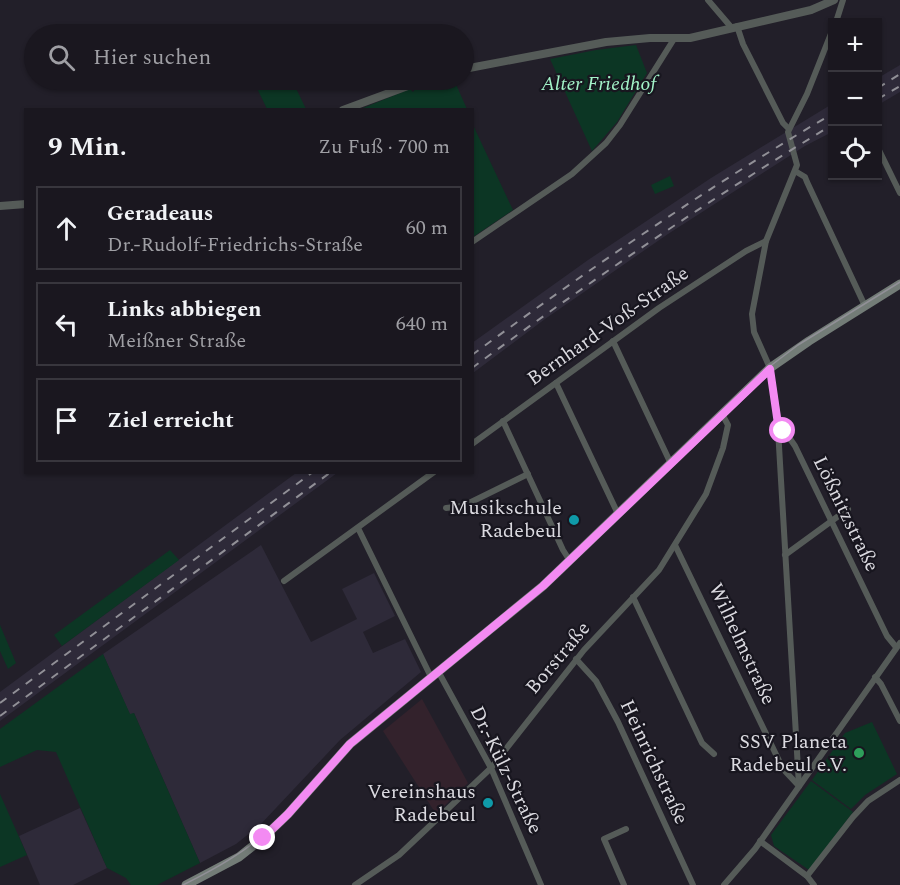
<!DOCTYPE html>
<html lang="de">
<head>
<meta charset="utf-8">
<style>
	:root { --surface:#1a171f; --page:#27242c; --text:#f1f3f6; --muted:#9f9fa4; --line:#38363d }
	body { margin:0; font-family:Spectral,serif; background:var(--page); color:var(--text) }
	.controls { position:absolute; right:18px; top:18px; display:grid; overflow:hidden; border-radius:0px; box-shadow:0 2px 4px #0004 }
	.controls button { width:54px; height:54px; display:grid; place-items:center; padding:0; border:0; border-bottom:2px solid var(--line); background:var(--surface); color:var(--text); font:30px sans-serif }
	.stop { position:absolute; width:18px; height:18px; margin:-14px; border:4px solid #f38af2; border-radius:50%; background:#fff }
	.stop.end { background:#f38af2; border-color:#fff; box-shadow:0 2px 6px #0008 }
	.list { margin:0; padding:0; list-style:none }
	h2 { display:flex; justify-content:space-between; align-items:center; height:78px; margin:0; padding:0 24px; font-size:26px }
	h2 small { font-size:20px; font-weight:400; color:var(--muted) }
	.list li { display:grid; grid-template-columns:39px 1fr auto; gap:18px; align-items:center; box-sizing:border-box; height:84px; margin:0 12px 12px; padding:0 12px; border:2px solid var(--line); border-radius:0px }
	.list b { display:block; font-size:22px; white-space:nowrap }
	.list p { margin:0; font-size:20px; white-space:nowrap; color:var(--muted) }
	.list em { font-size:20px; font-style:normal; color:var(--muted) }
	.icon { flex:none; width:33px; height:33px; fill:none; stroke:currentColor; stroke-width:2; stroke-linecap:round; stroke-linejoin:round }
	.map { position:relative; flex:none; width:900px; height:885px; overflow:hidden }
	.search { position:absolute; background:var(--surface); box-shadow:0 2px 4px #0004; left:24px; top:24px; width:450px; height:66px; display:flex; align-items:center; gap:15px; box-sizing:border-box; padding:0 21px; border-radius:33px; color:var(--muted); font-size:22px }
	.panel { position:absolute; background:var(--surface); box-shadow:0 2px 4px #0004; left:24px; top:108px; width:450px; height:366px; border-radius:0px }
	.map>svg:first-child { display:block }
	.built { fill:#2e2a39 }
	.education { fill:#33222c }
	.green { fill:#0c3624 }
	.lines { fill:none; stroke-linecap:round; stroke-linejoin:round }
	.minor { stroke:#555b58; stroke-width:6 }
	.tertiary { stroke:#555b58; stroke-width:8 }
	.secondary { stroke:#737c77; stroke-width:9 }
	.tram { stroke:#919097; stroke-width:1.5 }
	.rail { stroke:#919097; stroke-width:2; stroke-dasharray:8 8; stroke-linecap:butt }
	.route { stroke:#f38af2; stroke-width:8 }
	.culture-dot { fill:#0f9aa8; stroke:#18161f; stroke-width:2 }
	.leisure-dot { fill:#2e9e5b; stroke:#18161f; stroke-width:2 }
	.labels { text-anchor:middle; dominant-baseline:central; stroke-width:4.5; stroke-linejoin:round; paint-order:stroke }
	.park-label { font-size:20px; font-style:italic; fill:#a3f3c9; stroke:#18161f }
	.street-label { font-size:20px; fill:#dbdae0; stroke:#18161f }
	.poi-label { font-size:20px; fill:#dbdae0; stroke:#18161f; text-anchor:end }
</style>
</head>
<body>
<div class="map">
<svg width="900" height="885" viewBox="0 0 900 885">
	<rect width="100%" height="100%" fill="#221f29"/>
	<g class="built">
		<path d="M900 65V92L878 105V78Z"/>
		<path d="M832 104V132L805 146 668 234 545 319 473 373 472 343 588 260 711 178Z"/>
		<path d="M296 473H337L0 721V692Z"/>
		<path d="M261 545 311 642 357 619 342 589 374 573 395 616 363 632 373 653 405 639 421 672 340 740 260 825 236 844 200 863 134 713 130 715 103 654Z"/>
		<path d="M80 808 107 868 73 885H40L19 836Z"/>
	</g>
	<path class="education" d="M422 699 468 783 436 814 383 731Z"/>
	<g class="green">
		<path d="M636 45 647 73 617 122 592 151 550 59 596 50Z"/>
		<path d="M253 80H292L306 109H267Z"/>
		<path d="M438 80 446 82 454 80 467 109 358 110 410 89 413 92 418 86Z"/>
		<path d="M472 123 513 210 473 237H472Z"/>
		<path d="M670 176 674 186 655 194 651 185Z"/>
		<path d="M170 550 179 560 62 646 54 635Z"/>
		<path d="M0 625 16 663 8 669 0 651Z"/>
		<path d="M103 654 130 714 134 713 200 863 157 885H131L126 878 107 868 56 752 37 750 0 767V729Z"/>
		<path d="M872 722 897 774 865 795 851 809 812 780 845 733Z"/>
		<path d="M811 781 853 812 809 870 774 846 771 835Z"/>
		<path d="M0 794 27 855 0 867Z"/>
	</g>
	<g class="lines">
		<g class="minor">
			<path d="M708 0 731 27"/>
			<path d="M836 22 843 0"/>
			<path d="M737 26 743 44 783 123 789 129"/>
			<path d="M878 148 900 193"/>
			<path d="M795 171 805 177 807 182 865 306"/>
			<path d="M472 242 572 174 606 143 620 125 674 39"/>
			<path d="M613 341 671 464"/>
			<path d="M556 383 618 514"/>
			<path d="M503 421 563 550 570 561"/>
			<path d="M779 431 786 433 795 446 887 636 896 647"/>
			<path d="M472 444 659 308 746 251 766 241"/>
			<path d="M446 508 463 506 528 474"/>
			<path d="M358 528 431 677"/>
			<path d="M675 545 783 769 799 786"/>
			<path d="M785 555 848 509"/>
			<path d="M284 581 434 472"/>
			<path d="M633 597 702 743 714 754"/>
			<path d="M576 659 596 681 618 722 693 885"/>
			<path d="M438 671 491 768 541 885"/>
			<path d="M875 677 881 684 900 721"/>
			<path d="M799 786 777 412 770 368 754 332 752 314 766 241 797 165 788 132 807 94 832 31"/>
			<path d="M760 841 807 876 814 885"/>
			<path d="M807 876 853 817 868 801 900 780"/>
			<path d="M355 885 399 855 491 768 584 650 659 570 706 494 723 448 728 425 722 414"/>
			<path d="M624 885 604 839 626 829"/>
			<path d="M724 885 755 849 900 643"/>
		</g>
		<g class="tertiary">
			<path d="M464 69 606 42 650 38H690L811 10 834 0"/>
			<path d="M343 110 424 80"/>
			<path d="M0 206 26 204"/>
		</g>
		<path class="secondary" d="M186 885 239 857 263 838 288 814 350 744 543 586 770 368 809 341 900 284"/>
		<path class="tram" d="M183 885C217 868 247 851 275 825L348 743 542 585 769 367 798 345 900 282"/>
		<g class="rail">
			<path d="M878 88 900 74"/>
			<path d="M878 99 900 86"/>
			<path d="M472 355C589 269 708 187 832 114"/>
			<path d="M472 368C589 282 708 200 832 125"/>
			<path d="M0 703 313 472"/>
			<path d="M0 716 331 472"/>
		</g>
	</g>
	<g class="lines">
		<path class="route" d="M263 838 288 814 350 744 543 586 770 369 779 431H783"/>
	</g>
	<g class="culture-dot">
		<circle cx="574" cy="520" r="6"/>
		<circle cx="488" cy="803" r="6"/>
	</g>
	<circle class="leisure-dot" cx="859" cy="753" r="6"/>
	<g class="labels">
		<g class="park-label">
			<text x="599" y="84">Alter Friedhof</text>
		</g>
		<g class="street-label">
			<text transform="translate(608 326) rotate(-35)">Bernhard-Voß-Straße</text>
			<text transform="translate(846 514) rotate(64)">Lößnitzstraße</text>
			<text transform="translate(742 644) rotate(65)">Wilhelmstraße</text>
			<text transform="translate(558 658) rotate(-50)">Borstraße</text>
			<text transform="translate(654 762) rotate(65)">Heinrichstraße</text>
			<text transform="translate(506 770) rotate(64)">Dr.-Külz-Straße</text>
		</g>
		<g class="poi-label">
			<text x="562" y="508">Musikschule<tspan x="562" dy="23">Radebeul</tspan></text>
			<text x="847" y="742">SSV Planeta<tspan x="847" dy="23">Radebeul e.V.</tspan></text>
			<text x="476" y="792">Vereinshaus<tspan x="476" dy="23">Radebeul</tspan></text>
		</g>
	</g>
</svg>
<div class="controls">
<button>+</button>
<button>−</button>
<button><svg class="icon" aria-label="locate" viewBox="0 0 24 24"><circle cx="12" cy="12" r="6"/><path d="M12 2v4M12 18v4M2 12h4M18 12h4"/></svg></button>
</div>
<div class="stop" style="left:783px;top:431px"></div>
<div class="stop end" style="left:263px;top:838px"></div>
<div class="search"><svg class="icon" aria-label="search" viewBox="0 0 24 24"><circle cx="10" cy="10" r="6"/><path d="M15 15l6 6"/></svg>Hier suchen</div>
<section class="panel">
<h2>9 Min.<small>Zu Fuß · 700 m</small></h2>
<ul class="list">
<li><svg class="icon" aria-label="ahead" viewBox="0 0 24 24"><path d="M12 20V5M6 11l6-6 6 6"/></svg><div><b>Geradeaus</b><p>Dr.-Rudolf-Friedrichs-Straße</p></div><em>60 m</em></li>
<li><svg class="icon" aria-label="left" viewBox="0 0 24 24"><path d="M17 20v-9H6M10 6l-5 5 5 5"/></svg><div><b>Links abbiegen</b><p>Meißner Straße</p></div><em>640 m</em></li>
<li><svg class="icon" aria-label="arrive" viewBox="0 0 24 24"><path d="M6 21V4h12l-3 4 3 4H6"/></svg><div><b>Ziel erreicht</b></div></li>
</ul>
</section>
</div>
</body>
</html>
